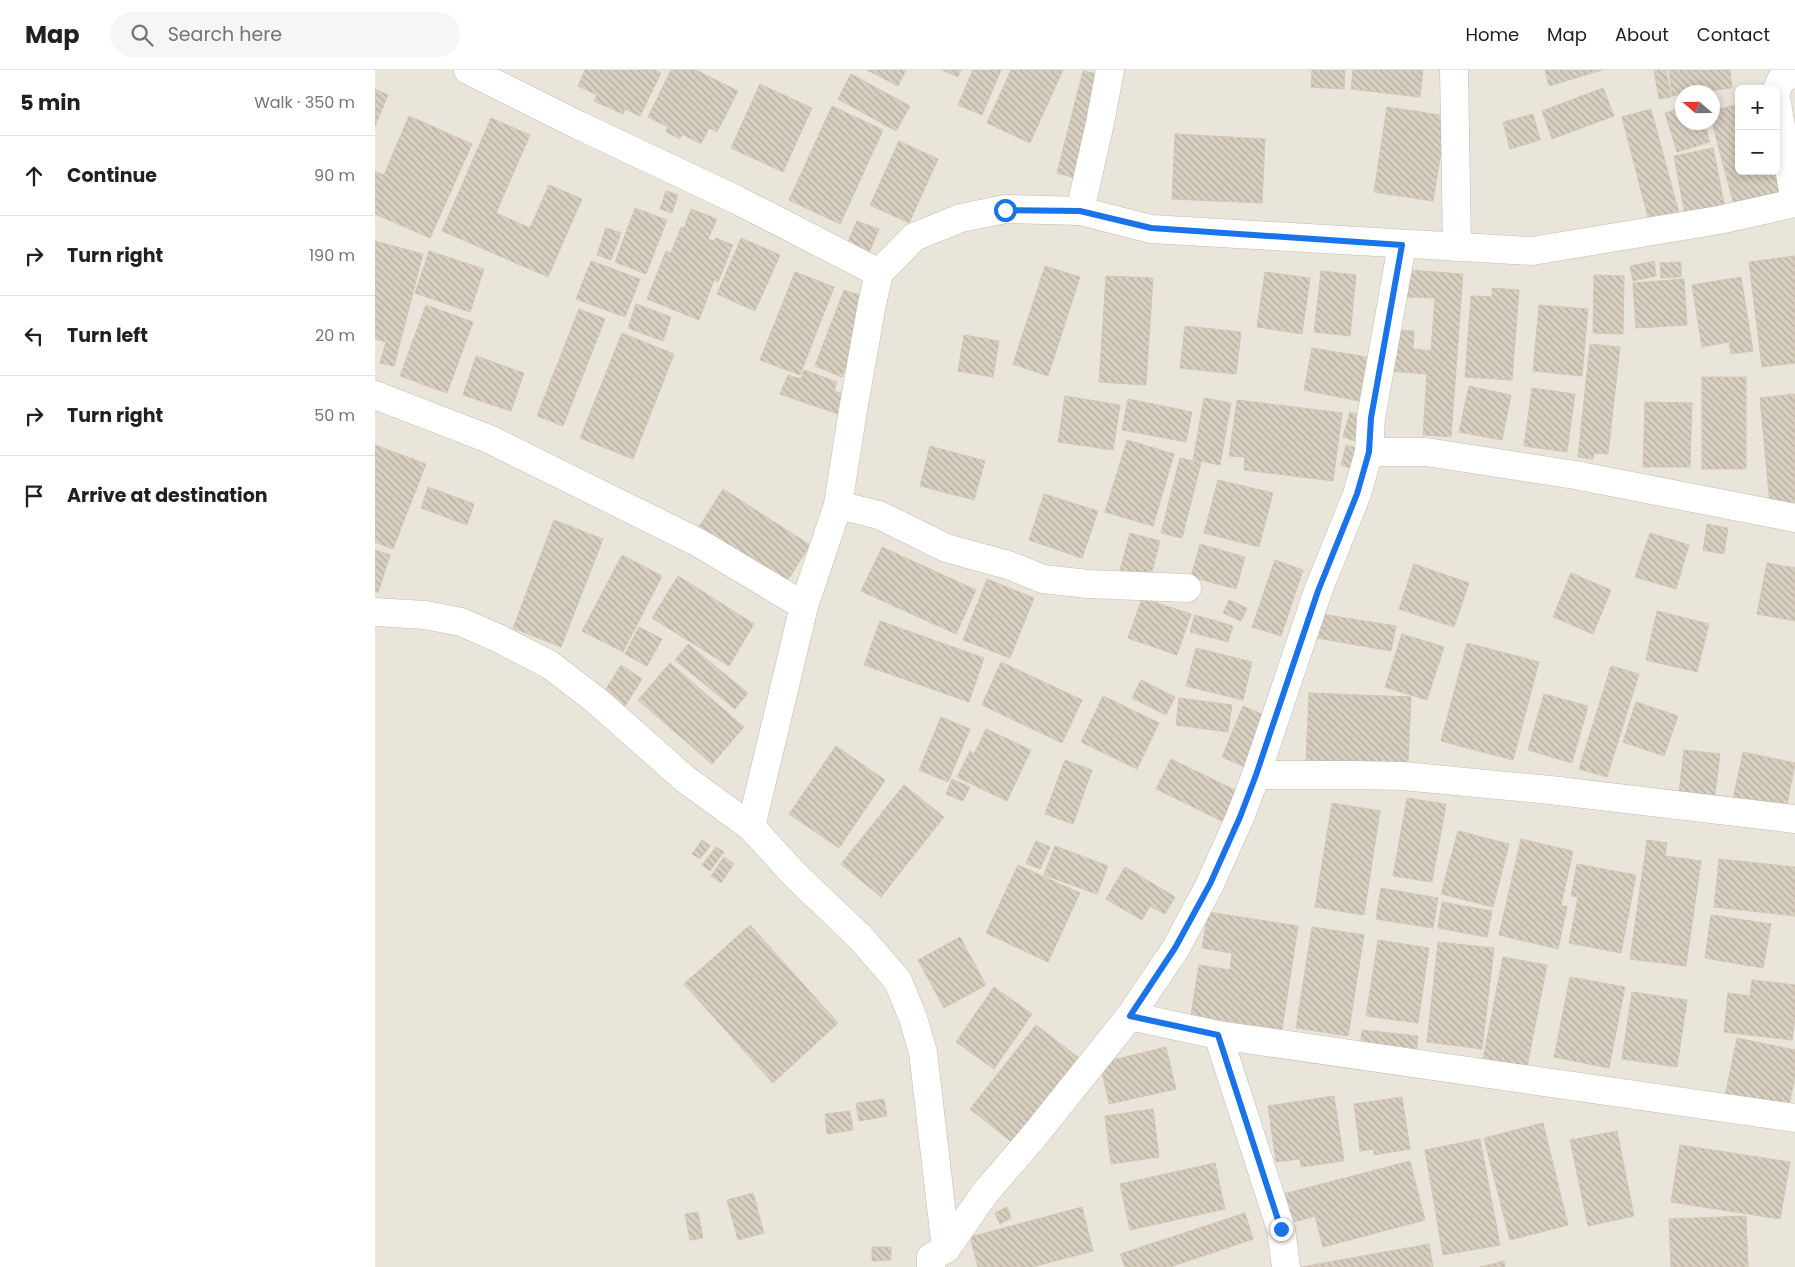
<!DOCTYPE html>
<html lang="en">
<head>
<meta charset="utf-8">
<style>
	:root { --surface:#fff; --page:#f6f6f6; --text:#202124; --muted:#757577; --line:#e0e0e0 }
	body { margin:0; font-family:Poppins,sans-serif; background:var(--page); color:var(--text) }
	.controls { position:absolute; right:15px; top:15px; display:grid; overflow:hidden; border-radius:8px; box-shadow:0 2px 8px #0003 }
	.controls button { width:45px; height:45px; display:grid; place-items:center; padding:0; border:0; border-bottom:1px solid var(--line); background:var(--surface); color:var(--text); font:25px sans-serif }
	.compass { position:absolute; left:1300px; top:15px; width:45px; height:45px; border-radius:50%; background:var(--surface); box-shadow:0 2px 8px #0003; rotate:290deg }
	.stop { position:absolute; width:15px; height:15px; margin:-11px; border:4px solid #1a73e8; border-radius:50%; background:#fff }
	.stop.end { background:#1a73e8; border-color:#fff; box-shadow:0 1px 5px #0008 }
	.list { margin:0; padding:0; list-style:none }
	h2 { display:flex; justify-content:space-between; align-items:center; height:65px; margin:0; padding:0 20px; font-size:21px }
	h2 small { font-size:16px; font-weight:400; color:var(--muted) }
	.list li { display:grid; grid-template-columns:32px 1fr auto; gap:15px; align-items:center; box-sizing:border-box; height:80px; padding:0 20px; border-top:1px solid var(--line) }
	.list b { display:block; font-size:19px; white-space:nowrap }
	.list em { font-size:16px; font-style:normal; color:var(--muted) }
	.icon { flex:none; width:28px; height:28px; fill:none; stroke:currentColor; stroke-width:2; stroke-linecap:round; stroke-linejoin:round }
	.map { position:relative; flex:none; width:1420px; height:1197px; overflow:hidden }
	header { display:flex; align-items:center; gap:30px; box-sizing:border-box; height:70px; padding:0 25px; background:var(--surface); border-bottom:1px solid var(--line) }
	header strong { font-size:24px }
	nav { display:flex; gap:28px; margin-inline-start:auto; font-size:18px }
	.search { width:350px; height:45px; background:var(--page); display:flex; align-items:center; gap:12px; box-sizing:border-box; padding:0 18px; border-radius:28px; color:var(--muted); font-size:19px }
	main { display:flex }
	aside { flex:1; background:var(--surface) }
	.map>svg:first-child { display:block }
	.residential { fill:#eae5da; fill-rule:evenodd }
	.building { fill:url(#building-back-hatch); stroke:#d3c7b4 }
	.lines { fill:none; stroke-linecap:round; stroke-linejoin:round }
	.minor-casing { stroke:#c2bbae; stroke-width:29 }
	.minor { stroke:#fff; stroke-width:28 }
	.route { stroke:#1a73e8; stroke-width:6 }
</style>
</head>
<body>
<header>
<strong>Map</strong>
<div class="search"><svg class="icon" aria-label="search" viewBox="0 0 24 24"><circle cx="10" cy="10" r="6"/><path d="M15 15l6 6"/></svg>Search here</div>
<nav><a>Home</a><a>Map</a><a>About</a><a>Contact</a></nav>
</header>
<main>
<aside>
<h2>5 min<small>Walk · 350 m</small></h2>
<ul class="list">
<li><svg class="icon" aria-label="ahead" viewBox="0 0 24 24"><path d="M12 20V5M6 11l6-6 6 6"/></svg><div><b>Continue</b></div><em>90 m</em></li>
<li><svg class="icon" aria-label="right" viewBox="0 0 24 24"><path d="M7 20v-9h11M14 6l5 5-5 5"/></svg><div><b>Turn right</b></div><em>190 m</em></li>
<li><svg class="icon" aria-label="left" viewBox="0 0 24 24"><path d="M17 20v-9H6M10 6l-5 5 5 5"/></svg><div><b>Turn left</b></div><em>20 m</em></li>
<li><svg class="icon" aria-label="right" viewBox="0 0 24 24"><path d="M7 20v-9h11M14 6l5 5-5 5"/></svg><div><b>Turn right</b></div><em>50 m</em></li>
<li><svg class="icon" aria-label="arrive" viewBox="0 0 24 24"><path d="M6 21V4h12l-3 4 3 4H6"/></svg><div><b>Arrive at destination</b></div></li>
</ul>
</aside>
<div class="map">
<svg width="1420" height="1197" viewBox="0 0 1420 1197">
	<defs>
		<pattern id="building-back-hatch" width="6" height="6" patternUnits="userSpaceOnUse" patternTransform="scale(1.25)"><rect width="6" height="6" fill="#d8cfc1"/><path d="M-1 5l2 2M0 0l6 6M5-1l2 2" fill="none" stroke="#b1aa9e"/></pattern>
	</defs>
	<rect width="100%" height="100%" fill="#f6f3ec"/>
	<path class="residential" d="M0 0H1420V1197H0ZM1364 19H1401V101H1364ZM1308 22H1338V52H1308Z"/>
	<g class="building">
		<path d="M210 0H279L286 3 265 46 250 39 248 44 219 31 222 25 203 16Z"/>
		<path d="M296 0H321L363 21 342 62 334 58 326 74 307 64 305 69 291 62 293 57 273 47Z"/>
		<path d="M492 0H531L523 16Z"/>
		<path d="M567 0H586L583 7Z"/>
		<path d="M598 0H626L607 45 583 35Z"/>
		<path d="M636 0H688L655 73 612 53Z"/>
		<path d="M937 0H970L969 19 936 17Z"/>
		<path d="M978 0H1048L1045 27 976 19Z"/>
		<path d="M1170 0H1227L1174 16Z"/>
		<path d="M1279 0H1291L1296 27 1284 29Z"/>
		<path d="M1294 0H1355L1357 18 1321 22H1308V24L1297 26Z"/>
		<path d="M708 1 727 5 701 108 682 103Z"/>
		<path d="M476 4 535 36 521 61 463 29Z"/>
		<path d="M385 14 437 38 408 102 356 78Z"/>
		<path d="M1228 18 1239 46 1177 69 1167 41Z"/>
		<path d="M0 19 13 25 0 56Z"/>
		<path d="M1364 34V101H1401L1408 125 1360 139 1337 52 1338 41Z"/>
		<path d="M457 36 508 60 465 154 414 130Z"/>
		<path d="M1012 37 1072 46 1058 131 999 122Z"/>
		<path d="M1308 37V52H1329L1335 72 1302 82 1290 43Z"/>
		<path d="M1276 39 1305 147 1275 155 1247 47Z"/>
		<path d="M1158 44 1165 70 1135 79 1128 52Z"/>
		<path d="M34 46 97 74 55 168 0 144V101L9 105Z"/>
		<path d="M116 48 155 65 121 143 155 158 174 115 207 129 173 207 67 161Z"/>
		<path d="M800 64 890 69 887 133 797 129Z"/>
		<path d="M524 71 563 89 534 153 495 135Z"/>
		<path d="M1338 78 1350 138 1310 145 1299 86Z"/>
		<path d="M291 121 303 125 297 143 285 139Z"/>
		<path d="M260 138 292 150 271 204 240 192Z"/>
		<path d="M316 139 342 149 333 169 339 171 341 168 358 175 343 212 339 210 324 250 272 229 291 181 296 183 306 157 309 158Z"/>
		<path d="M482 151 504 159 494 183 472 174Z"/>
		<path d="M231 158 246 163 236 190 222 185Z"/>
		<path d="M366 168 405 185 380 241 342 224Z"/>
		<path d="M0 171 48 184 19 296 5 293 11 272 0 269Z"/>
		<path d="M54 181 109 199 95 242 40 223Z"/>
		<path d="M1420 186V293L1387 297 1374 192Z"/>
		<path d="M216 191 265 209 250 247 201 229Z"/>
		<path d="M1279 191 1281 206 1258 211 1255 196Z"/>
		<path d="M1306 192V207L1286 208 1285 193Z"/>
		<path d="M670 196 705 207 673 306 638 294Z"/>
		<path d="M1033 200 1088 204 1076 367 1048 365 1052 304 1015 301 1018 260 1039 261 1038 279 1056 281 1060 228 1032 227Z"/>
		<path d="M946 201 981 205 975 266 939 262Z"/>
		<path d="M420 202 459 217 425 305 385 290Z"/>
		<path d="M890 202 935 208 927 264 882 257Z"/>
		<path d="M1219 205 1249 206 1248 264 1218 263Z"/>
		<path d="M731 206 778 208 771 315 724 312Z"/>
		<path d="M1366 207 1378 281 1356 284 1354 272 1327 277 1317 215Z"/>
		<path d="M1309 209 1312 255 1261 258 1258 213Z"/>
		<path d="M1117 218 1144 220 1137 310 1090 307 1096 226 1117 227Z"/>
		<path d="M469 220 496 229 467 307 440 296Z"/>
		<path d="M261 234 296 247 288 271 253 258Z"/>
		<path d="M51 235 98 252 72 323 25 306Z"/>
		<path d="M1164 235 1213 239 1207 306 1158 301Z"/>
		<path d="M204 239 230 249 188 356 162 346Z"/>
		<path d="M810 256 866 262 861 304 805 298Z"/>
		<path d="M247 263 299 284 258 389 205 368Z"/>
		<path d="M589 265 624 271 618 307 583 301Z"/>
		<path d="M1215 274 1245 277 1233 384 1219 383 1218 389 1203 387Z"/>
		<path d="M937 278 992 287 984 331 929 320Z"/>
		<path d="M101 286 149 303 136 341 88 325Z"/>
		<path d="M429 300 462 312 459 321 476 327 469 346 405 324 413 305 426 309Z"/>
		<rect x="1327" y="307" width="44" height="92"/>
		<path d="M1094 316 1136 325 1127 370 1084 362Z"/>
		<path d="M1157 318 1200 324 1192 382 1149 376Z"/>
		<path d="M1420 324V433L1395 435 1385 328Z"/>
		<path d="M690 326 745 335 738 380 683 372Z"/>
		<path d="M829 328 856 333 845 395 818 390Z"/>
		<path d="M753 329 817 342 811 372 747 360Z"/>
		<path d="M862 330 967 343 958 411 869 400 870 387 854 386Z"/>
		<path d="M1270 332 1317 333 1315 397H1268Z"/>
		<path d="M975 342 993 348 985 373 968 367Z"/>
		<path d="M752 370 799 384 778 456 730 442Z"/>
		<path d="M0 375 51 394 18 479 0 472Z"/>
		<path d="M971 375 983 378 978 399 966 395Z"/>
		<path d="M555 376 610 391 599 430 545 416Z"/>
		<path d="M805 388 826 393 807 468 786 463Z"/>
		<path d="M843 410 898 423 884 477 829 463Z"/>
		<path d="M53 417 99 434 92 455 46 438Z"/>
		<path d="M348 419 435 475 409 516 322 460Z"/>
		<path d="M669 424 723 441 707 488 654 470Z"/>
		<path d="M179 450 228 469 186 577 138 558Z"/>
		<path d="M1332 454 1353 458 1349 484 1328 480Z"/>
		<path d="M755 463 785 471 775 509 745 500Z"/>
		<path d="M1275 463 1314 475 1301 519 1260 507Z"/>
		<path d="M825 474 870 487 861 519 816 507Z"/>
		<path d="M507 477 601 520 581 564 486 521Z"/>
		<path d="M0 480 15 485 3 523 0 521Z"/>
		<path d="M247 485 287 506 248 582 207 561Z"/>
		<path d="M900 490 928 500 906 566 877 557Z"/>
		<path d="M1392 493 1420 498V551L1382 544Z"/>
		<path d="M1039 494 1094 513 1079 557 1024 539Z"/>
		<path d="M1196 503 1236 520 1218 564 1178 547Z"/>
		<path d="M303 506 379 554 354 596 277 548Z"/>
		<path d="M612 509 659 528 635 588 588 570Z"/>
		<path d="M767 528 816 544 802 585 753 568Z"/>
		<path d="M854 530 872 538 866 551 848 543Z"/>
		<path d="M1282 541 1334 554 1322 602 1271 590Z"/>
		<path d="M946 544 1021 556 1016 581 942 568Z"/>
		<path d="M820 545 858 556 853 572 815 562Z"/>
		<path d="M505 551 609 588 594 632 489 595Z"/>
		<path d="M264 557 287 569 272 596 250 584Z"/>
		<path d="M1027 564 1069 577 1052 630 1010 617Z"/>
		<path d="M1092 573 1164 592 1138 690 1066 671Z"/>
		<path d="M313 574 373 623 360 639 300 590Z"/>
		<path d="M821 578 877 592 868 630 811 616Z"/>
		<path d="M626 592 707 630 687 673 607 635Z"/>
		<path d="M295 593 369 657 337 694 263 630Z"/>
		<path d="M246 595 267 609 250 636 229 622Z"/>
		<path d="M1236 596 1264 604 1232 707 1204 699Z"/>
		<path d="M766 610 800 627 791 645 757 628Z"/>
		<path d="M934 623 1036 627 1033 694 931 690Z"/>
		<path d="M1169 624 1213 636 1197 693 1153 680Z"/>
		<path d="M728 626 784 653 762 699 706 672Z"/>
		<path d="M804 628 857 635 853 662 801 655Z"/>
		<path d="M1261 632 1303 646 1289 686 1248 672Z"/>
		<path d="M868 636 891 646 870 697 847 687Z"/>
		<path d="M566 647 595 659 573 712 544 700Z"/>
		<path d="M611 659 656 680 632 731 582 707 595 681 599 684Z"/>
		<path d="M461 676 510 710 464 778 414 744Z"/>
		<path d="M1309 680 1345 684 1340 726 1304 722Z"/>
		<path d="M1368 682 1420 693 1411 740 1358 729Z"/>
		<path d="M796 689 862 721 847 751 781 719Z"/>
		<path d="M690 690 717 700 698 754 670 744Z"/>
		<path d="M577 709 595 717 588 731 571 724Z"/>
		<path d="M529 715 569 747 506 827 466 794Z"/>
		<path d="M1032 728 1071 734 1057 812 1018 806Z"/>
		<path d="M957 733 1005 741 989 845 940 837Z"/>
		<path d="M1083 761 1134 774 1118 837 1066 824Z"/>
		<path d="M1146 769 1198 781 1186 835 1192 837 1183 879 1124 865Z"/>
		<path d="M327 770 335 776 325 789 317 784Z"/>
		<path d="M1272 770 1292 773 1290 786 1326 791 1311 896 1255 889Z"/>
		<path d="M661 771 675 777 665 799 651 793Z"/>
		<path d="M680 776 733 796 722 824 669 805Z"/>
		<path d="M341 777 349 782 335 801 327 795Z"/>
		<path d="M349 787 359 794 346 813 336 806Z"/>
		<path d="M1344 789 1420 797V846L1339 837Z"/>
		<path d="M1202 794 1261 805 1246 883 1194 873 1203 827 1196 826Z"/>
		<path d="M643 795 705 823 673 892 611 863Z"/>
		<path d="M750 797 800 827 790 844 775 836 767 850 731 829Z"/>
		<path d="M1006 818 1063 828 1058 858 1001 849Z"/>
		<path d="M1067 832 1117 841 1112 867 1063 858Z"/>
		<path d="M833 842 923 856 907 960 816 945 824 895 855 900 857 883 827 878Z"/>
		<path d="M1336 845 1396 854 1388 898 1330 888Z"/>
		<path d="M375 855 463 953 398 1013 309 914Z"/>
		<path d="M937 857 989 865 973 966 921 958Z"/>
		<path d="M585 867 611 915 569 938 543 890Z"/>
		<path d="M1003 870 1054 878 1043 953 991 946Z"/>
		<path d="M1063 872 1119 878 1107 979 1052 972Z"/>
		<path d="M1128 887 1172 895 1152 997 1108 989Z"/>
		<path d="M1195 907 1250 917 1234 998 1179 987Z"/>
		<path d="M1377 910 1420 915V947L1417 970 1349 962 1353 923 1375 926Z"/>
		<path d="M619 917 657 944 619 999 581 972Z"/>
		<path d="M1257 922 1312 930 1302 997 1247 989Z"/>
		<path d="M661 955 704 988 638 1073 595 1039Z"/>
		<path d="M987 960 1043 966 1041 986 985 981Z"/>
		<path d="M1362 968 1420 980V1007L1412 1044 1349 1031Z"/>
		<path d="M791 977 801 1019 734 1034 725 993Z"/>
		<path d="M959 1026 969 1091 926 1097 925 1089 901 1092 893 1036Z"/>
		<path d="M1027 1027 1035 1079 999 1085V1079L985 1081 979 1034Z"/>
		<path d="M509 1029 512 1046 484 1051 481 1033Z"/>
		<path d="M778 1039 784 1087 736 1094 730 1046Z"/>
		<path d="M475 1041 478 1060 452 1064 450 1044Z"/>
		<path d="M1168 1053 1193 1155 1135 1170 1109 1068Z"/>
		<path d="M1242 1061 1259 1146 1213 1156 1195 1070Z"/>
		<path d="M1105 1069 1125 1175 1068 1185 1050 1080Z"/>
		<path d="M1305 1075 1415 1092 1405 1149 1296 1132Z"/>
		<path d="M1035 1091 1050 1150 948 1177 940 1146 908 1155 901 1126Z"/>
		<path d="M840 1093 850 1139 755 1160 745 1114Z"/>
		<path d="M378 1123 389 1163 363 1170 352 1130Z"/>
		<path d="M632 1137 636 1148 625 1154 620 1143Z"/>
		<path d="M707 1137 718 1181 657 1197H603L595 1167Z"/>
		<path d="M323 1142 328 1168 315 1170 310 1144Z"/>
		<path d="M870 1143 878 1169 795 1197H750L745 1184Z"/>
		<path d="M1371 1146 1373 1197H1296L1294 1149Z"/>
		<path d="M1054 1174 1058 1197H926Z"/>
		<path d="M497 1177H516V1190L497 1191Z"/>
		<path d="M1129 1191 1130 1197H1105Z"/>
	</g>
	<g class="lines">
		<defs>
			<g id="minor">
				<path d="M93 0 203 55 362 130 504 203"/>
				<path d="M1079 0 1082 177"/>
				<path d="M1401 21 1406 10 1420 1"/>
				<path d="M1401 29 1420 131"/>
				<path d="M705 141 725 53 735 0"/>
				<path d="M0 325 114 369 324 473 429 536"/>
				<path d="M994 382H1051L1200 405 1420 448"/>
				<path d="M463 435 504 445 571 478 633 495 668 509 713 514 812 518"/>
				<path d="M0 542 50 545 86 552 125 569 175 595 222 631 310 709 376 757 421 806 486 868 523 911 538 948 548 982 571 1179"/>
				<path d="M881 705H979L1028 706 1175 720 1420 749"/>
				<path d="M376 757 429 536 463 435 478 340 497 234 504 203 539 167 586 148 630 139 705 141 776 159 1157 181 1344 150 1420 133"/>
				<path d="M755 946 843 965 1420 1048"/>
				<path d="M843 965 906 1159 911 1197"/>
				<path d="M556 1197V1187L571 1179 610 1123 659 1066 755 946 801 878 835 814 865 747 881 705 943 521 982 424 994 382 996 348 1027 175"/>
			</g>
		</defs>
		<use href="#minor" class="minor-casing"/>
		<use href="#minor" class="minor"/>
	</g>
	<g class="lines">
		<path class="route" d="M630 140 705 141 776 158 1027 175 996 348 994 382 982 424 943 521 881 705 865 747 835 814 800 878 755 946 843 965 906 1159"/>
	</g>
</svg>
<div class="controls">
<button>+</button>
<button>−</button>
</div>
<svg class="compass" viewBox="-18 -18 36 36"><path d="M0-13l5 13h-10z" fill="#e53935"/><path d="M0 13l5-13h-10z" fill="#757577"/></svg>
<div class="stop" style="left:630px;top:140px"></div>
<div class="stop end" style="left:906px;top:1159px"></div>
</div>
</main>
</body>
</html>
